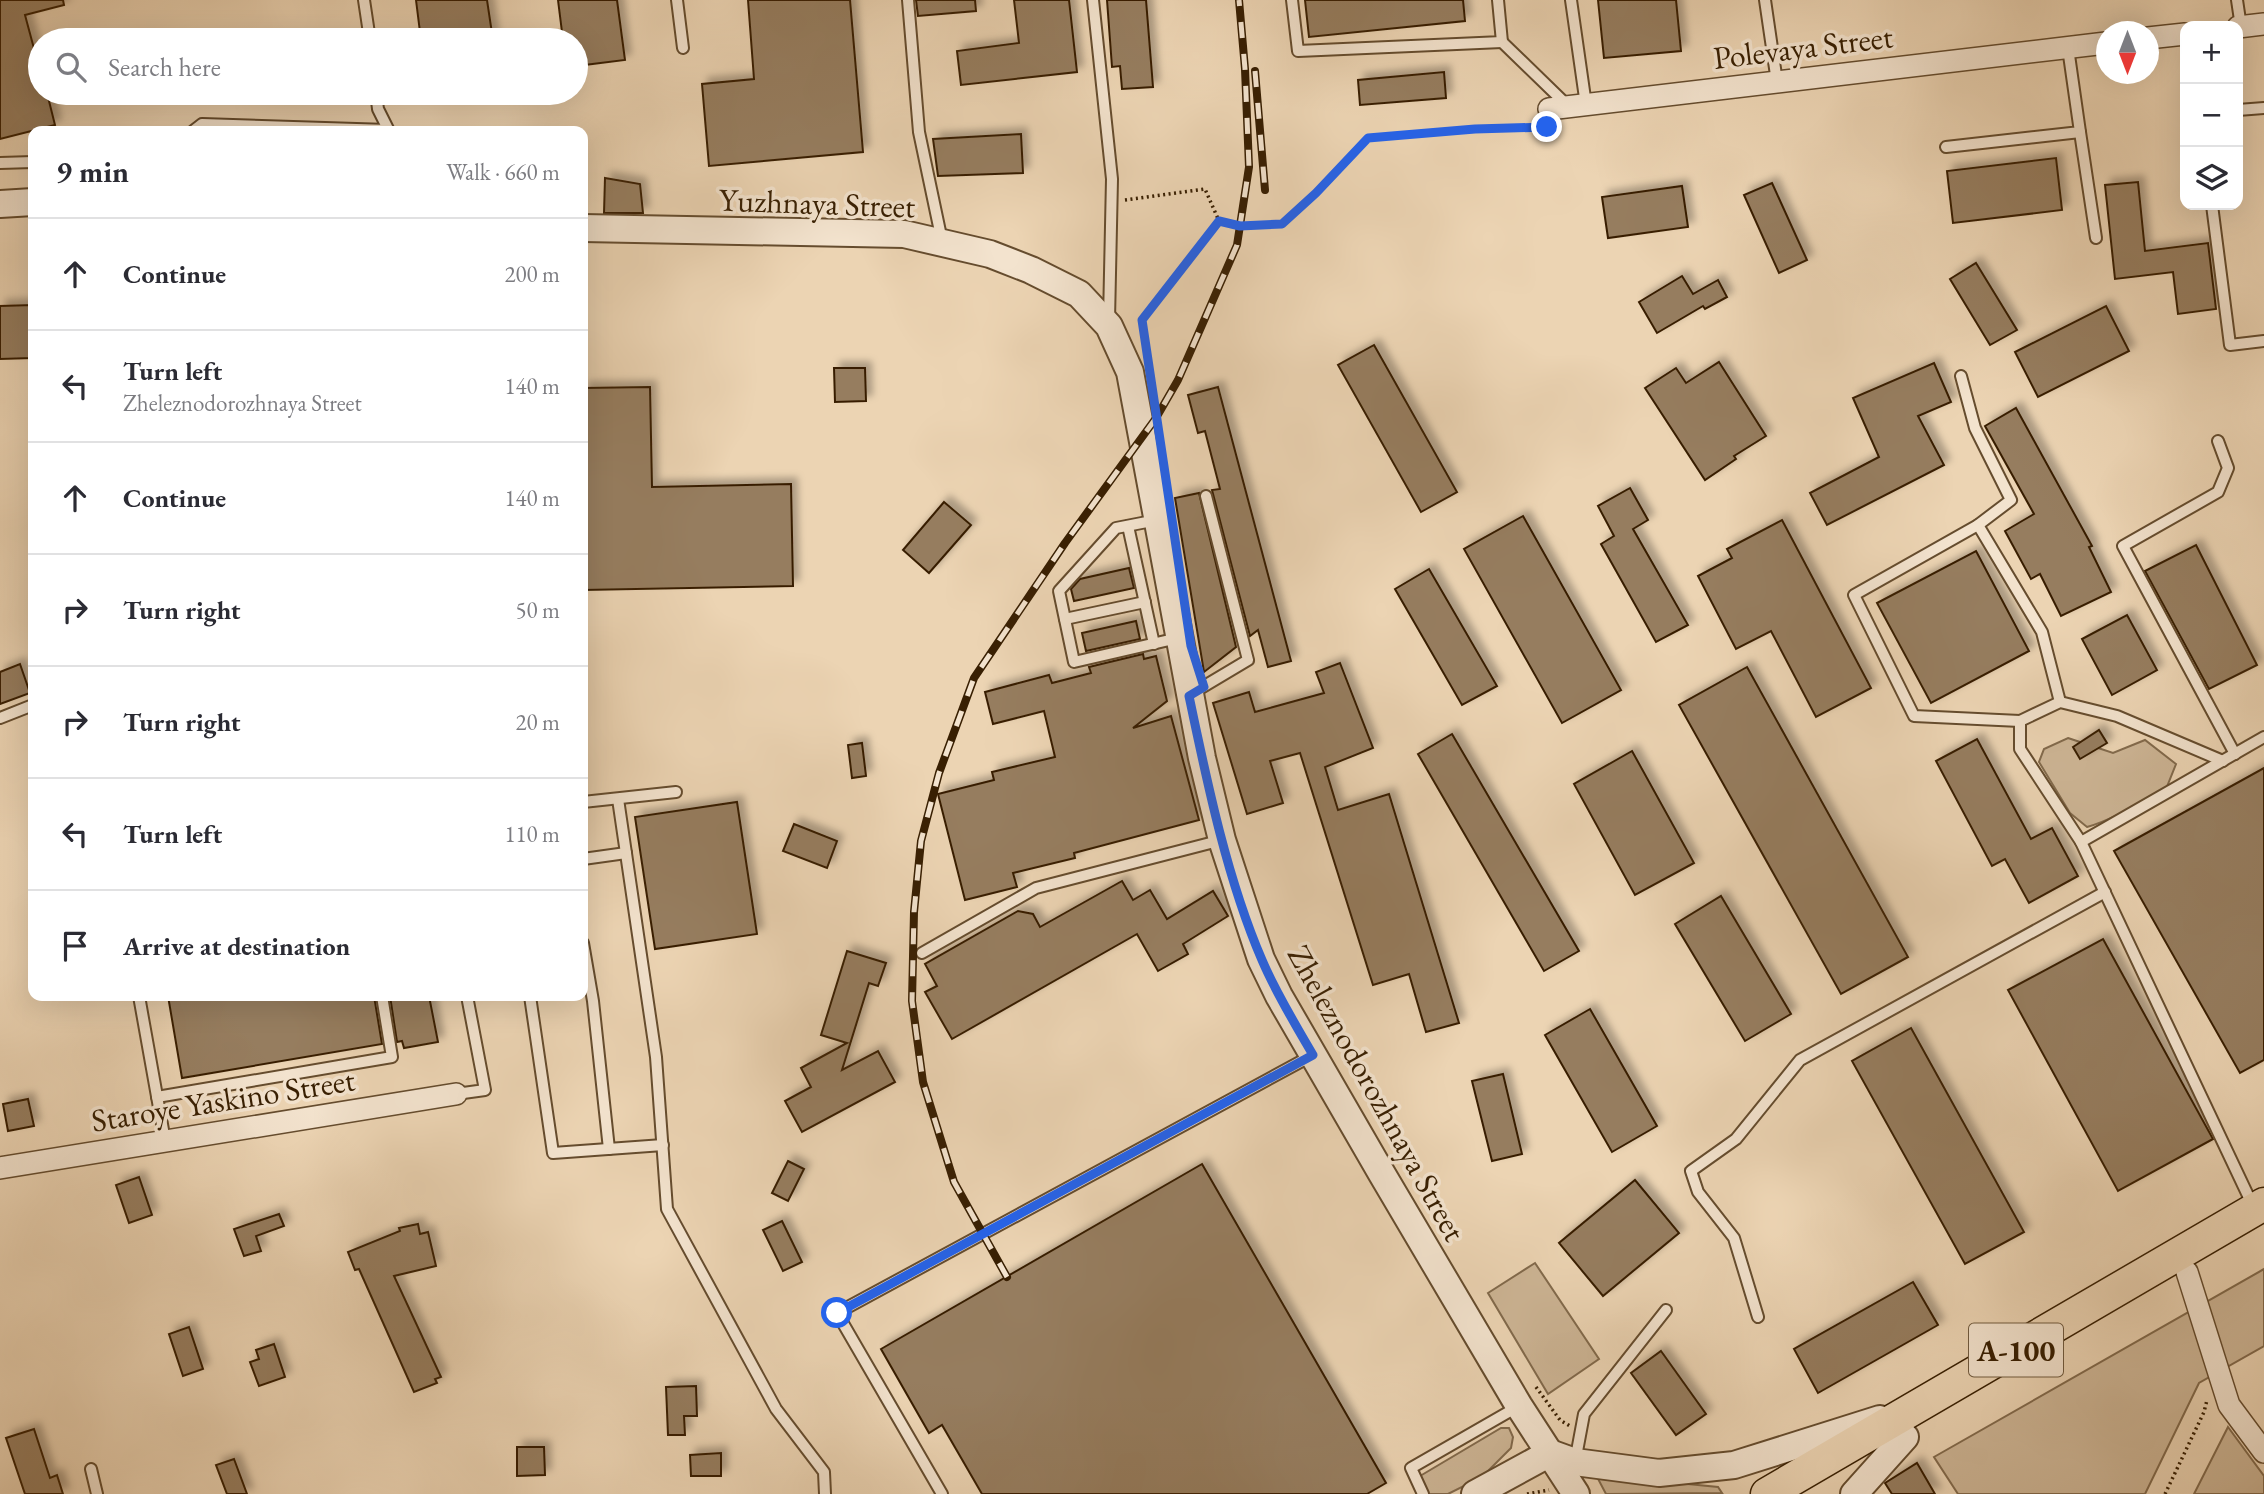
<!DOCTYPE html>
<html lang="en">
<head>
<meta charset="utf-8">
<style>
	:root { --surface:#fff; --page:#f7f7f7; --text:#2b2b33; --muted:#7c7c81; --line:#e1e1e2 }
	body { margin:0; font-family:"EB Garamond",serif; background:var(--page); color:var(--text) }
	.controls { position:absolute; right:21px; top:21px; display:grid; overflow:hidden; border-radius:14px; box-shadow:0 7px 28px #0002 }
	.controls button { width:63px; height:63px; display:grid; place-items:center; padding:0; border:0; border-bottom:2px solid var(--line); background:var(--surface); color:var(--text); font:35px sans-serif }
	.compass { position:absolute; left:2096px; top:21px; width:63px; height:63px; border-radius:50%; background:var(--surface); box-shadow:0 7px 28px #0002; rotate:180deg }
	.stop { position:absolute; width:21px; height:21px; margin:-16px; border:5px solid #2563eb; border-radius:50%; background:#fff }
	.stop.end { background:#2563eb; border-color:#fff; box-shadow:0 2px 7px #0008 }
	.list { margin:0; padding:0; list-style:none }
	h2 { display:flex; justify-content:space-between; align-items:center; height:91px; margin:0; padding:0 28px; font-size:30px }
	h2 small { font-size:23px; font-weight:400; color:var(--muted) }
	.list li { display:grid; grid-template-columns:46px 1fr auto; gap:21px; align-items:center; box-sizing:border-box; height:112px; padding:0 28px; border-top:2px solid var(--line) }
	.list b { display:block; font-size:26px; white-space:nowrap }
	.list p { margin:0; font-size:23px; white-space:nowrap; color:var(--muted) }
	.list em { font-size:23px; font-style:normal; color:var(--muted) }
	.icon { flex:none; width:38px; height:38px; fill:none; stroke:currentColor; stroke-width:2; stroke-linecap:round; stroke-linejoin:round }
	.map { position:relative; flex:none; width:2264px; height:1494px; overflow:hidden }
	.search { position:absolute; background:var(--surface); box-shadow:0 7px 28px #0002; left:28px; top:28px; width:560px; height:77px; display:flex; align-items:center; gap:18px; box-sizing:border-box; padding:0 24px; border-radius:38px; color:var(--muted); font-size:26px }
	.panel { position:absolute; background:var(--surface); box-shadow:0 7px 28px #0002; left:28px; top:126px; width:560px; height:875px; border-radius:14px }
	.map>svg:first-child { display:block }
	.green { fill:#cdb595; stroke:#826a4c; stroke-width:2 }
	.building { fill:#967d5e; stroke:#381f02; stroke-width:2; filter:url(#shadow) }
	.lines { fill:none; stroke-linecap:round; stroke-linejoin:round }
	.service-casing { stroke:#654c2e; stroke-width:14 }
	.minor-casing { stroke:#654c2e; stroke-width:24 }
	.tertiary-casing { stroke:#654c2e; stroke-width:30 }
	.primary-casing { stroke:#381f02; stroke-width:35 }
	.path { stroke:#381f02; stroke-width:3.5; stroke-dasharray:2 3.5; stroke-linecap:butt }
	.service { stroke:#f3e3ce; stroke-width:10 }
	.minor { stroke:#f3e3ce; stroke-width:21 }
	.tertiary { stroke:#f3e3ce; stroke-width:26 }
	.primary { stroke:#ecd4b3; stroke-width:32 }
	.rail-casing { stroke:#381f02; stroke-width:8 }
	.rail { stroke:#f3e3ce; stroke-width:5; stroke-dasharray:16; stroke-linecap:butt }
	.route { stroke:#2563eb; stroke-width:9 }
	.labels { text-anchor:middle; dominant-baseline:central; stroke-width:7; stroke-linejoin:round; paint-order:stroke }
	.shield { fill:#f3e3ce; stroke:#705a3f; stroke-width:2 }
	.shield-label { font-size:30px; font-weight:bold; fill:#381f02 }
	.street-label { font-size:32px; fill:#381f02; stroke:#f3e3ce }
</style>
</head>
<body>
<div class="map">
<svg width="2264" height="1494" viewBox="0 0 2264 1494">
	<defs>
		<filter id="shadow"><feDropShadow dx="6" dy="-6" stdDeviation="3.5" flood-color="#0004"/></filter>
	</defs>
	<rect width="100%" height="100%" fill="#ecd4b3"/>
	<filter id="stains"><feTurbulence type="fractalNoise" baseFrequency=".00286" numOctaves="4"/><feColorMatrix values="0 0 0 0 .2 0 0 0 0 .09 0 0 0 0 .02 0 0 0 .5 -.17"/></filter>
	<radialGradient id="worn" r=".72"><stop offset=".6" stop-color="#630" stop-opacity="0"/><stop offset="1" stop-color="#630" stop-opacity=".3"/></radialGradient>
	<g class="green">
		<path d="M2068 738 2113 753 2145 740 2176 764 2166 789C2140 802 2115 819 2087 827L2070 813 2039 762 2044 749Z"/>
		<path d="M1535 1263 1599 1359 1548 1394 1488 1293Z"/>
		<path d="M2264 1269V1346L2199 1383 2145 1494H1958L1934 1457Z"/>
		<path d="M2228 1427 2264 1476V1494H2194Z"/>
		<path d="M1501 1428H1509L1513 1437 1511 1448 1482 1477 1448 1494H1424L1415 1479Z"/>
		<path d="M1596 1475 1718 1487 1722 1493 1606 1494Z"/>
	</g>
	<g class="building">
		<path d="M0 0H63L64 5 25 15 40 71V93H47L55 125 0 139Z"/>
		<path d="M416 0H487L493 40H421Z"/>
		<path d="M558 0H617L625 60 576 66V40H563Z"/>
		<path d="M748 0H850L863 152 709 166 702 84 754 79Z"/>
		<path d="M916 0H975L976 11 918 16Z"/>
		<path d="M1014 0H1069L1077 72 961 85 957 51 1019 43Z"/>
		<path d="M1107 0H1146L1153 87 1122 89 1120 66 1112 67Z"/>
		<path d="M1305 0H1463L1465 21 1309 37Z"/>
		<path d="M1598 0H1676L1681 51 1604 58Z"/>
		<path d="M1444 72 1446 98 1360 105 1358 80Z"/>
		<path d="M1021 134 1023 173 938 176 933 139Z"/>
		<path d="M2056 158 2062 210 1953 223 1947 171Z"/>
		<path d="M605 178 640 184 643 213H604Z"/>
		<path d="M2138 182 2145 251 2208 243 2216 309 2178 314 2173 272 2115 279 2105 185Z"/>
		<path d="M1772 183 1807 260 1779 273 1744 195Z"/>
		<path d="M1682 186 1688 227 1608 238 1602 197Z"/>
		<path d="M1976 263 2017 330 1990 345 1950 279Z"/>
		<path d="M1682 276 1693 294 1718 280 1727 297 1705 309 1703 306 1657 333 1639 302Z"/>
		<path d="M33 305V358L0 359V306Z"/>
		<path d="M2106 306 2129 351 2038 397 2015 352Z"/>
		<path d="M1374 345 1457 492 1421 512 1338 365Z"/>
		<path d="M1719 362 1766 436 1734 456 1736 459 1705 480 1645 388 1676 368 1686 383Z"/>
		<path d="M1934 363 1951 402 1918 416 1944 465 1827 525 1810 493 1879 457 1853 398Z"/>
		<path d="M834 368H865L866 401 835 402Z"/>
		<path d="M650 387 652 487 791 484 793 586 583 590V388Z"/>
		<path d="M1218 387 1291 661 1268 667 1258 630 1250 636 1212 490 1220 489 1205 431 1198 433 1188 395Z"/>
		<path d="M2016 408 2092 546 2089 547 2111 592 2061 616 2040 574 2031 579 2005 531 2034 514 1985 426Z"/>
		<path d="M1630 488 1648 520 1633 529 1688 625 1656 642 1601 544 1614 536 1598 506Z"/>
		<path d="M1199 493 1236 647 1204 672 1175 498Z"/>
		<path d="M944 502 971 525 929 573 903 550Z"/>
		<path d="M1523 516 1621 690 1562 723 1464 549Z"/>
		<path d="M1782 520 1871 688 1816 717 1771 631 1736 649 1698 576 1732 558 1727 549Z"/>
		<path d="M2196 545 2257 665 2209 689 2145 571Z"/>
		<path d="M1976 551 2029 651 1931 703 1877 603Z"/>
		<path d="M1129 568 1134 588 1074 601 1071 589 1080 579Z"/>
		<path d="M1429 569 1497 686 1462 705 1395 589Z"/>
		<path d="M2127 615 2157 670 2112 695 2082 639Z"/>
		<path d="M1136 621 1140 639 1086 651 1082 633Z"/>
		<path d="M1143 654 1144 659 1156 656 1167 701 1133 728 1171 716 1199 820 1074 853 1075 858 1013 873 1017 887 965 900 938 794 994 780 992 772 1055 757 1044 711 993 724 985 692 1049 675 1052 683 1091 673 1089 667Z"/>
		<path d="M1340 663 1373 748 1325 767 1338 810 1389 794 1459 1023 1426 1032 1409 974 1373 985 1300 753 1270 761 1283 803 1247 814 1213 703 1249 692 1255 712 1324 693 1316 672Z"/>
		<path d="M20 664 30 693 0 704V672Z"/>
		<path d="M1747 667 1908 957 1841 994 1679 705Z"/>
		<path d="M2099 730 2107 743 2080 759 2073 747Z"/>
		<path d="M1452 734 1579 951 1544 971 1418 754Z"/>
		<path d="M1977 739 2031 839 2052 828 2078 876 2029 903 2005 859 1992 866 1936 761Z"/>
		<path d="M862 743 866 776 852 778 848 745Z"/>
		<path d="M1632 751 1694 863 1635 895 1574 784Z"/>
		<path d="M2264 768V1060L2240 1073 2114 851Z"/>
		<path d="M737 802 757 934 655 949 635 817Z"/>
		<path d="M794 824 837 841 827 868 783 851Z"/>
		<path d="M1122 881 1133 900 1150 890 1167 919 1213 891 1228 916 1183 944 1188 954 1158 971 1137 934 952 1039 925 992 937 986 925 964 1018 911 1033 914 1040 927Z"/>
		<path d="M1721 896 1791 1014 1745 1041 1675 924Z"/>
		<path d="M2103 939 2213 1139 2118 1191 2008 990Z"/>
		<path d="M847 951 886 963 878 986 869 983 842 1070 878 1051 895 1082 802 1132 785 1101 811 1087 801 1068 847 1043 821 1035Z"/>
		<path d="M168 996H374L382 1044 182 1078Z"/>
		<path d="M390 996H429L438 1042 404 1048 402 1041 397 1042Z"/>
		<path d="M1590 1009 1657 1126 1612 1152 1545 1035Z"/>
		<path d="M1911 1028 2024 1232 1965 1264 1852 1061Z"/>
		<path d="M1503 1074 1522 1154 1492 1161 1472 1081Z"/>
		<path d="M28 1099 34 1126 8 1131 3 1104Z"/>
		<path d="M788 1161 804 1169 788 1201 772 1193Z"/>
		<path d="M1202 1164 1386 1483 1367 1494H982L942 1425 929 1433 881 1349Z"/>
		<path d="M139 1177 152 1215 129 1223 116 1185Z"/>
		<path d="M1635 1180 1679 1233 1603 1296 1559 1243Z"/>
		<path d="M279 1214 284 1226 256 1236 261 1251 244 1256 234 1229Z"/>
		<path d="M782 1221 802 1262 783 1271 763 1230Z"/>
		<path d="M418 1224 420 1234 428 1232 436 1266 394 1276 441 1377 435 1379 437 1383 414 1392 359 1269 355 1270 348 1252 400 1231 399 1228Z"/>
		<path d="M1913 1282 1938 1325 1818 1393 1794 1349Z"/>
		<path d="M189 1327 203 1369 183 1376 169 1334Z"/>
		<path d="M274 1344 285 1377 259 1386 250 1362 259 1359 256 1350Z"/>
		<path d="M1661 1351 1706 1414 1676 1435 1631 1373Z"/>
		<path d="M696 1386 697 1416H684L685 1435H668L666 1387Z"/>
		<path d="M34 1429 50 1478 57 1475 63 1494H25L6 1438Z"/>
		<path d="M517 1447H544L545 1475 517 1476Z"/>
		<path d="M721 1453V1476H691L690 1455Z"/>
		<path d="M234 1459 247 1494H227L216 1465Z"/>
		<path d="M1917 1463 1935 1494H1892L1885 1483Z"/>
	</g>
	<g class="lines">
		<defs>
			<g id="service">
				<path d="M364 0 370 40"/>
				<path d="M677 0 683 48"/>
				<path d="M908 0 919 132 942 241"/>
				<path d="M1093 0 1112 179 1109 320"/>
				<path d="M1292 0 1298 51 1502 42 1498 0"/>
				<path d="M1571 0 1586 105"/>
				<path d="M1765 0 1777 82"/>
				<path d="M2237 0 2241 27"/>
				<path d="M1502 42 1568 106"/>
				<path d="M376 93 378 109 389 131"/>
				<path d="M2238 110 2264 108"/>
				<path d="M193 131 202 124 388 130"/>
				<path d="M2080 132 2096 238"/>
				<path d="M1946 147 2080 132 2068 48"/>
				<path d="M0 163 33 162"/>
				<path d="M2212 205 2230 345 2264 341"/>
				<path d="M1961 376 1975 428 2011 500 1978 525"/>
				<path d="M2218 441 2228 468 2218 492 2123 546 2235 754"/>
				<path d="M1157 520 1116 528 1059 591 1074 662 1178 638"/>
				<path d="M1128 526 1154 644"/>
				<path d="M1065 619 1145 602"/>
				<path d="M1191 694 1248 660 1206 496"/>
				<path d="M0 718 33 705"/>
				<path d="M2020 721 1914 716 1854 595 1978 525 2042 632 2060 702"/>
				<path d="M618 799 656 1057 667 1209 776 1409 824 1472 825 1494"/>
				<path d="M583 802 676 792"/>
				<path d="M2081 842 2020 749V721L2060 702 2117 716 2223 761"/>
				<path d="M583 859 626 853"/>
				<path d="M583 943 593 1001 609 1149"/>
				<path d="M922 953 1036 888 1222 840"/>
				<path d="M139 996 165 1141"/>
				<path d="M530 996 553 1153 663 1145"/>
				<path d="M456 1094 485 1090 467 996"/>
				<path d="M157 1097 392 1057 382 996"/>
				<path d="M2253 1206 2081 842 2264 737"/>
				<path d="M1758 1317 1734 1238 1698 1192 1691 1171 1736 1139 1800 1060 2105 892"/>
				<path d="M1575 1462 1584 1414 1666 1310"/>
				<path d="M91 1469 97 1494"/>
				<path d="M942 1494 837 1313 1313 1055"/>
				<path d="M1423 1494 1411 1468 1519 1406"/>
			</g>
			<g id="minor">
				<path d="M2238 27 2264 24"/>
				<path d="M2148 38 2185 34"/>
				<path d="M1549 109 2106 43"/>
				<path d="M0 1168 456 1094"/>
				<path d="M2187 1272 2229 1405 2264 1452"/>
			</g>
			<g id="tertiary">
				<path d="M0 204 33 202"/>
				<path d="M583 228 904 234 990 254 1031 270 1079 294 1109 326 1130 372 1202 758 1222 840 1261 959 1279 996 1382 1174 1519 1406 1576 1494"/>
				<path d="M1475 1494 1550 1453 1575 1462 1659 1473 1734 1465 1880 1419"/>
				<path d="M1854 1494 1905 1437"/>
			</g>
			<path id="primary" d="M1767 1494 2264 1204"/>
		</defs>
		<use href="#service" class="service-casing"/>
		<use href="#minor" class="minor-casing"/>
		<use href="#tertiary" class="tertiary-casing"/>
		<use href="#primary" class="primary-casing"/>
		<g class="path">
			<path d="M1125 200 1205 189 1219 221 1240 227 1281 224 1316 193 1368 138 1475 129 1541 127"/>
			<path d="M1147 352 1142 320 1219 221"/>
			<path d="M1536 1387 1560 1420 1570 1426"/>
			<path d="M1527 1494 1549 1490"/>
			<path d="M2165 1494 2204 1412 2207 1400"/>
		</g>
		<use href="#service" class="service"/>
		<use href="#minor" class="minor"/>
		<use href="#tertiary" class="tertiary"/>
		<use href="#primary" class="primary"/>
		<defs>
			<g id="rail">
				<path d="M1255 71 1265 190"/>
				<path d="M1007 1277 954 1182 923 1082 912 1001 914 912 921 841 939 773 974 678 1065 543 1156 418 1178 380 1237 245 1249 167 1245 69 1239 0"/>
			</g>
		</defs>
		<use href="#rail" class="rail-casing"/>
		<use href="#rail" class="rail"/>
	</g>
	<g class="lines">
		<path class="route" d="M837 1313 1313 1055C1295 1024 1276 993 1262 960 1227 879 1207 782 1189 696L1204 687 1191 646 1142 320 1219 221 1240 226 1282 224 1316 193 1368 138 1475 129 1547 127"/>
	</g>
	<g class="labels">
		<rect class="shield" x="1969" y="1323.5" width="94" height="53" rx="5"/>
		<g class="shield-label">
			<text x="2016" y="1350">А-100</text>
		</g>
		<g class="street-label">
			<text transform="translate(1803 47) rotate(-7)">Polevaya Street</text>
			<text transform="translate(817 203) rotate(2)">Yuzhnaya Street</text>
			<text transform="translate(1377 1093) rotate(61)">Zheleznodorozhnaya Street</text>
			<text transform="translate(223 1100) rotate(-9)">Staroye Yaskino Street</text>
		</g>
	</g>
	<rect width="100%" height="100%" filter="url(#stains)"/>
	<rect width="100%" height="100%" fill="url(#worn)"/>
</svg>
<div class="controls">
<button>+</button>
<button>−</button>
<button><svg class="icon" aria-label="layers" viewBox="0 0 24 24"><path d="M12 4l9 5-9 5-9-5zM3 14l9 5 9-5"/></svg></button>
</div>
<svg class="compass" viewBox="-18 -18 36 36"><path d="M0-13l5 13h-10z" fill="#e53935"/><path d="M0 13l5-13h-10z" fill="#7c7c81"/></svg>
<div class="stop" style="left:837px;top:1313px"></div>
<div class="stop end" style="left:1547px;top:127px"></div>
<div class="search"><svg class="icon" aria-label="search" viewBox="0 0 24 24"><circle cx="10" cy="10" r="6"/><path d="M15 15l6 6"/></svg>Search here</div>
<section class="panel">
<h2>9 min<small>Walk · 660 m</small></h2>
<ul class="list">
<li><svg class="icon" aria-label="ahead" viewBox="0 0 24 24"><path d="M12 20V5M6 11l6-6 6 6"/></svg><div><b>Continue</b></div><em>200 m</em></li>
<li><svg class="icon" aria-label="left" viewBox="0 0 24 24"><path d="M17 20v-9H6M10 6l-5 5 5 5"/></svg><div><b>Turn left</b><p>Zheleznodorozhnaya Street</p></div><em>140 m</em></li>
<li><svg class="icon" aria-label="ahead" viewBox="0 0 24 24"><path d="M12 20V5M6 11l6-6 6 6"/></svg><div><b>Continue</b></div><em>140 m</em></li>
<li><svg class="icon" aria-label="right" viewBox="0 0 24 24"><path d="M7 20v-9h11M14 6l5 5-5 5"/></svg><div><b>Turn right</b></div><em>50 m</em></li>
<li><svg class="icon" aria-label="right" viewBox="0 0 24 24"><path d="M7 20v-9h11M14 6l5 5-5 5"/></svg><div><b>Turn right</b></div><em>20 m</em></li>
<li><svg class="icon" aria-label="left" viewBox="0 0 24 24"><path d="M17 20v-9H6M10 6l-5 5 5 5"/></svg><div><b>Turn left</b></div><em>110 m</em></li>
<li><svg class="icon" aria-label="arrive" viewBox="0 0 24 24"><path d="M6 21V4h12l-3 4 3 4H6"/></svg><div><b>Arrive at destination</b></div></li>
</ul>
</section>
</div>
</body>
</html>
